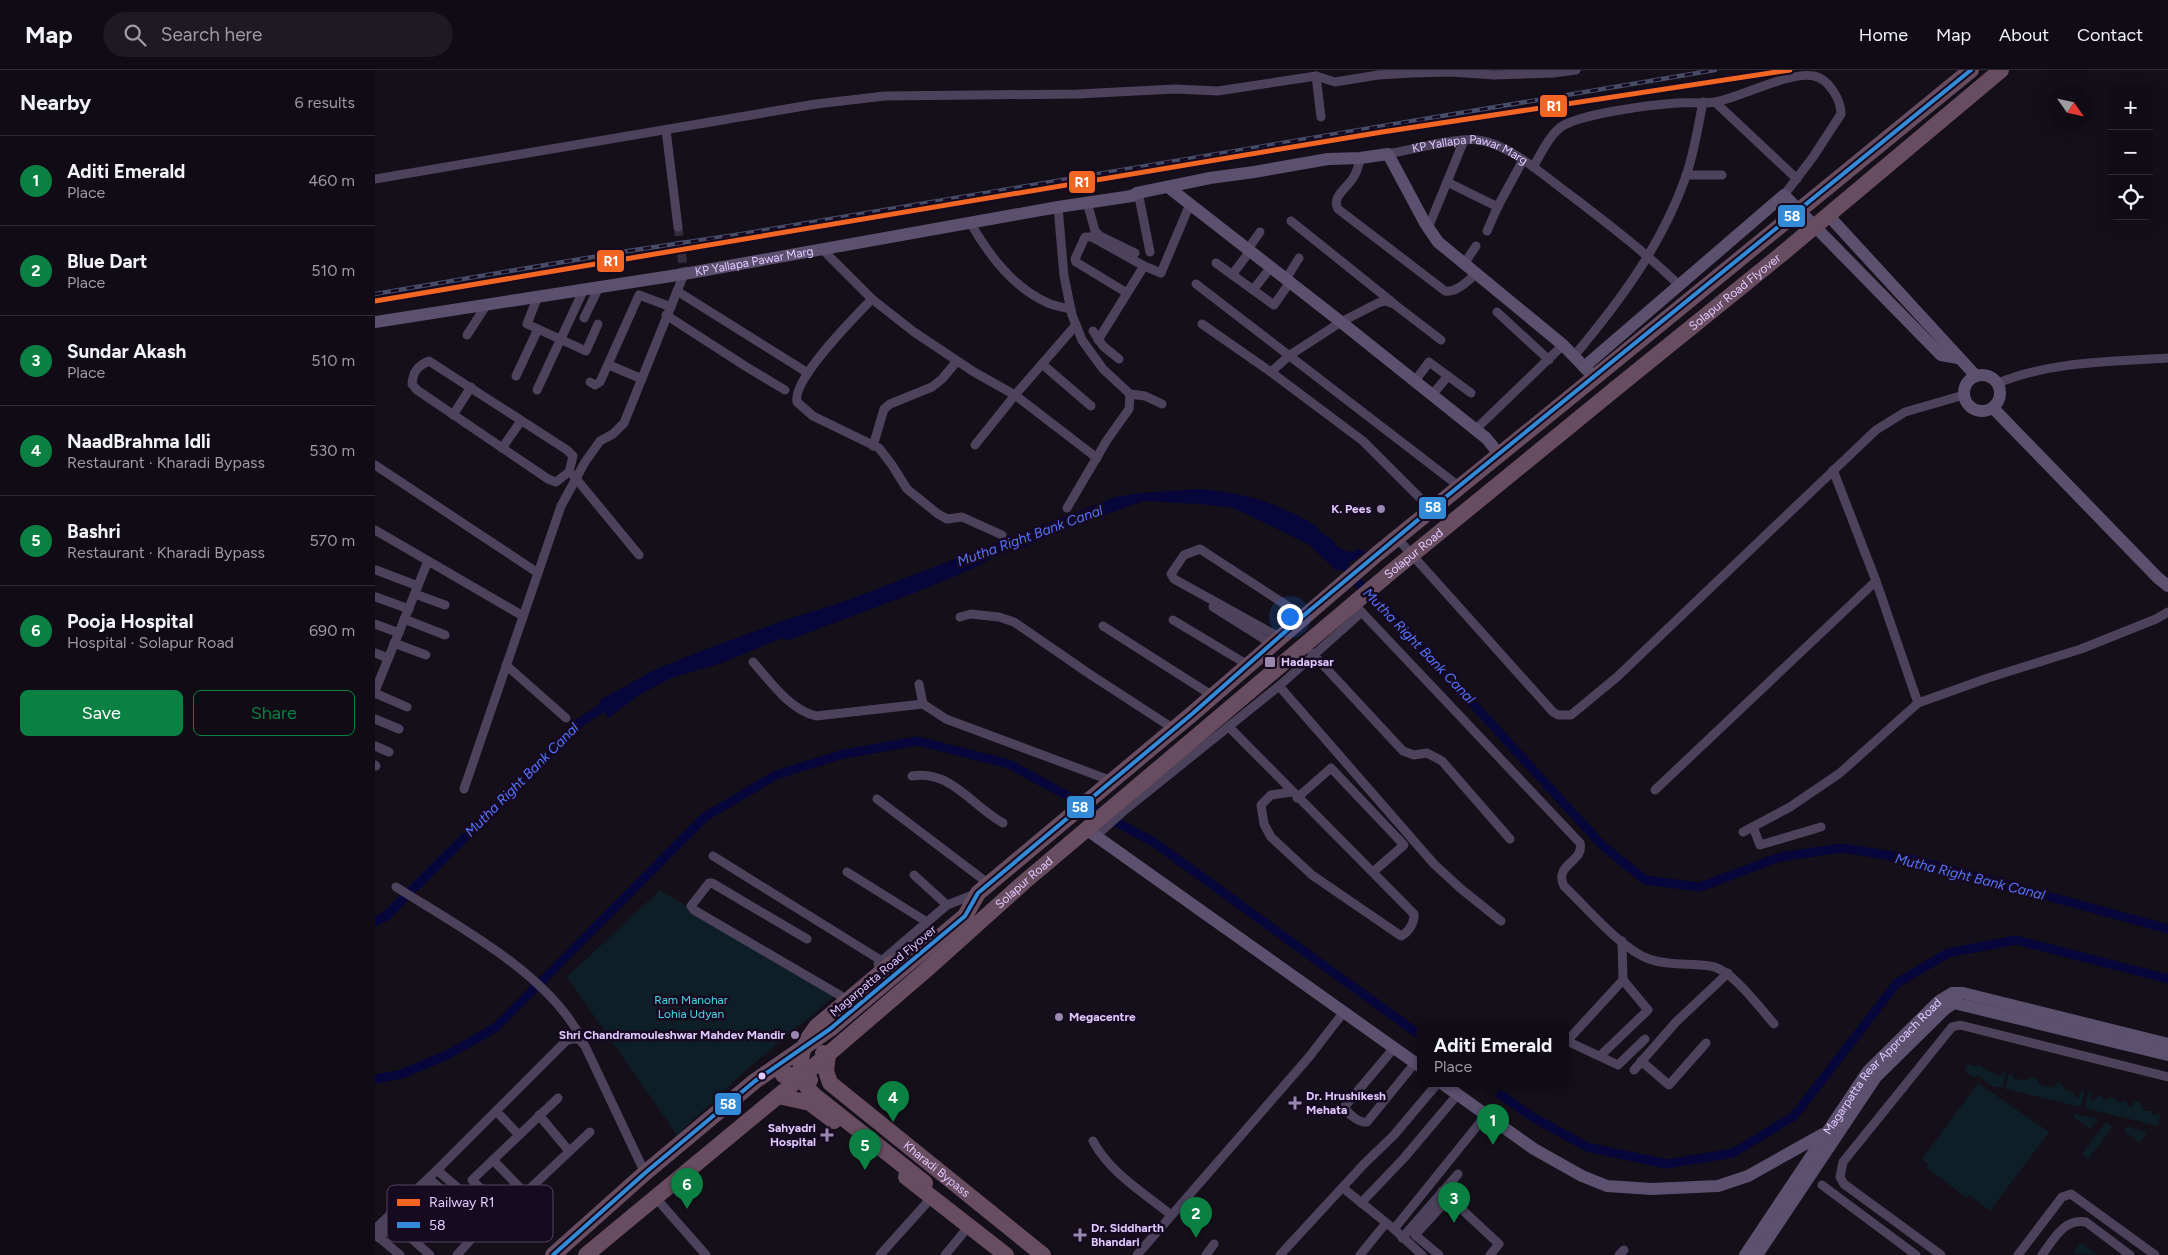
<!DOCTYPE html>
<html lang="en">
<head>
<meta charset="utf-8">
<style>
	:root { --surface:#100b14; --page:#1e1922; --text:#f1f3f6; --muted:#9c9ba0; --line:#302b34; --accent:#0b8043 }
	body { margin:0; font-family:Figtree,sans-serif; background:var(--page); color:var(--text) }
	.controls { position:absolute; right:15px; top:15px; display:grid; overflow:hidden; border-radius:8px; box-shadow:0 5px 20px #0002 }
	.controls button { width:45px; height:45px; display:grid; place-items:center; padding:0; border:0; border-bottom:1px solid var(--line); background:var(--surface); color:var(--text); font:25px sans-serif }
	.compass { position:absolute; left:1673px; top:15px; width:45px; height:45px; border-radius:50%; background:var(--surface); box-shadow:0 5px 20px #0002; rotate:124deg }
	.you { position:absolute; left:914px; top:546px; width:18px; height:18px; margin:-12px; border:4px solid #fff; border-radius:50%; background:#1a73e8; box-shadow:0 0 0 8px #1a73e833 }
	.badge { display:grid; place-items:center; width:32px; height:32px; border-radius:50%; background:var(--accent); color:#fff; font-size:16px; font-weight:700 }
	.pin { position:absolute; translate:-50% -41px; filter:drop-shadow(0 1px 2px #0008) }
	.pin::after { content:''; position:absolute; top:26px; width:18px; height:15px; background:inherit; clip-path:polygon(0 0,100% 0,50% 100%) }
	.popup { position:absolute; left:1042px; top:952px; width:152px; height:65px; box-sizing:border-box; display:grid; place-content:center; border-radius:8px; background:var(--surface); filter:drop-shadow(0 1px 4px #0005); font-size:16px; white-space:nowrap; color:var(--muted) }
	.popup b { font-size:19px; color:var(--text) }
	.popup::after { content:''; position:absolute; left:50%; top:100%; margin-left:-10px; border:10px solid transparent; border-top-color:var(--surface) }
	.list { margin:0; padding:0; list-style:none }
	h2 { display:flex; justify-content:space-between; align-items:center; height:65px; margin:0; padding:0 20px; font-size:21px }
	h2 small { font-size:16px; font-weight:400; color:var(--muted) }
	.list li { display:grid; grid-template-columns:32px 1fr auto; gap:15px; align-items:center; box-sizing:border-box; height:90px; padding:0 20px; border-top:1px solid var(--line) }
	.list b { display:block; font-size:19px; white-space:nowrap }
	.list p { margin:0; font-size:16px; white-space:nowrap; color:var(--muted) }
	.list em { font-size:16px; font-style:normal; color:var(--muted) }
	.actions { display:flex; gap:10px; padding:15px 20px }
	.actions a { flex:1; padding:11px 0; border:1px solid var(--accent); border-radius:8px; text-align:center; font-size:18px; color:var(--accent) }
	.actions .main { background:var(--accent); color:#fff }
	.icon { flex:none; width:28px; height:28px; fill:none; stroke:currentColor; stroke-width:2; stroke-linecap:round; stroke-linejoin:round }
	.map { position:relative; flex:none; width:1793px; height:1185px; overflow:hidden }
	header { display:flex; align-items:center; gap:30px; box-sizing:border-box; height:70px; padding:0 25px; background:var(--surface); border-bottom:1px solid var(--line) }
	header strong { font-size:24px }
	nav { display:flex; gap:28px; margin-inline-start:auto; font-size:18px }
	.search { width:350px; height:45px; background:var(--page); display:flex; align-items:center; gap:12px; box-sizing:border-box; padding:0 18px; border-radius:28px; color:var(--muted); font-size:19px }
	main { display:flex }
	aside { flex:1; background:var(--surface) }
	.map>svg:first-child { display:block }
	.green { fill:#0d1e27 }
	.water { fill:#06063a }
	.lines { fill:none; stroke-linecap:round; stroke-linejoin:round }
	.canal { stroke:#06063a; stroke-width:9 }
	.street-tunnel { stroke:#342b3c; stroke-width:9; stroke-dasharray:9 4.5; stroke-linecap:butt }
	.street { stroke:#4c425c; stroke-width:9 }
	.secondary { stroke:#5c506f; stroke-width:12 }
	.highway { stroke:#684c5f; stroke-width:16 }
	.rail-casing { stroke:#474d68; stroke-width:4.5 }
	.rail { stroke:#150a1f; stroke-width:2.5; stroke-dasharray:8; stroke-linecap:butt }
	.highway-bridge { stroke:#684c5f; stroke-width:16 }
	.bus-1-casing { stroke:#150a1f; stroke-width:8 }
	.bus-1 { stroke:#338bd7; stroke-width:4 }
	.rail-1-casing { stroke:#150a1f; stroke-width:9 }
	.rail-1 { stroke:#f26522; stroke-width:5 }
	.poi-dot { fill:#9a87af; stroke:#150a1f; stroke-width:2 }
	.bus-dot { fill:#e1c8ff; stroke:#150a1f; stroke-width:2 }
	.labels { text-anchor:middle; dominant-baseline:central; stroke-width:5; stroke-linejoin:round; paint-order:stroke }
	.street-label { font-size:12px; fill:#e1c8ff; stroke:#150a1f }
	.poi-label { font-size:12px; font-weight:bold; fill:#e1c8ff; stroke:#150a1f; text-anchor:start }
	.park-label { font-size:12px; fill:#48daea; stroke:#150a1f }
	.water-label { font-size:14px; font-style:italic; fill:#5675ff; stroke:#150a1f }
	.key { fill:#150a1f; stroke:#524362; stroke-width:1 }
	.key-label { font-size:14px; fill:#e1c8ff }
	.line-badge { stroke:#150a1f; stroke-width:2 }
	.badge-label { font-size:14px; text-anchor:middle; font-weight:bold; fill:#fff }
</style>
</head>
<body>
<header>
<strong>Map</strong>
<div class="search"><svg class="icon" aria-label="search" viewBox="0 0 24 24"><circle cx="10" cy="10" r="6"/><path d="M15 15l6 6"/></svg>Search here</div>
<nav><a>Home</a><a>Map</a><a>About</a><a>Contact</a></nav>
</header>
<main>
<aside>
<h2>Nearby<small>6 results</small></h2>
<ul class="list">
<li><span class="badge">1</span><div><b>Aditi Emerald</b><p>Place</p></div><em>460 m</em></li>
<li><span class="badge">2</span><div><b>Blue Dart</b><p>Place</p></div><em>510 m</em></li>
<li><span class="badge">3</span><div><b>Sundar Akash</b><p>Place</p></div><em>510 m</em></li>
<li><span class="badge">4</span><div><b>NaadBrahma Idli</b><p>Restaurant · Kharadi Bypass</p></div><em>530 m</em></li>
<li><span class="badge">5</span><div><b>Bashri</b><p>Restaurant · Kharadi Bypass</p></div><em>570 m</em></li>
<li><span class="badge">6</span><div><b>Pooja Hospital</b><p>Hospital · Solapur Road</p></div><em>690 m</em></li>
</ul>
<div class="actions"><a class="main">Save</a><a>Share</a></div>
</aside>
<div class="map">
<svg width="1793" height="1185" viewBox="0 0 1793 1185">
	<rect width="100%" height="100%" fill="#150f1a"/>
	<g class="green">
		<path d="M285 820 461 925 377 995 302 1065 192 907Z"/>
		<path d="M1592 994 1602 997V994C1610 997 1613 1003 1621 1003V1005L1626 1006 1627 1003H1631L1627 1018 1617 1016 1602 1005 1599 1008 1590 1002Z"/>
		<path d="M1634 1004 1638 1005V1009L1643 1010 1644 1008 1649 1011 1656 1007 1663 1009V1014L1680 1018 1681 1013H1686L1691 1021 1699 1022V1026L1704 1028 1706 1020 1709 1021 1706 1037 1630 1019Z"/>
		<path d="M1603 1013 1674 1062 1615 1141 1594 1125 1592 1128 1551 1097 1553 1094 1547 1089Z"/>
		<path d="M1713 1022 1717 1023 1715 1030 1720 1031 1721 1027 1726 1026 1729 1030 1736 1027 1741 1029V1032L1746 1033 1747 1030 1753 1032 1752 1036 1758 1037 1759 1032H1764L1769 1041H1777L1776 1044 1781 1046 1782 1043 1786 1044 1783 1056 1710 1038Z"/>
		<path d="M1700 1044 1723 1049 1715 1059 1698 1047Z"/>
		<path d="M1731 1052 1738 1056 1713 1089 1707 1084Z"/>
		<path d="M1752 1056 1772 1062 1765 1073 1749 1061Z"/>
		<path d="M1706 1173 1723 1185 1697 1183Z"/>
	</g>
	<path class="water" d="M825 419C871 423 903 433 943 457L945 461C952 467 958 467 962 477 971 481 975 484 984 479L991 482 973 494 974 499 972 502 964 499 962 501 933 474 859 438 826 434 768 431 677 464 650 477 624 484 597 499 544 521 414 570 407 568 344 594 296 608 264 625 233 648 224 631 279 600 329 580 413 549 468 532 741 427 765 423Z"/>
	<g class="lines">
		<g class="canal">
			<path d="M975 505 1026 555 1227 775 1270 810 1325 817 1405 787 1467 778 1536 789 1793 859"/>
			<path d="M0 852 11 846 203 654 237 631"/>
			<path d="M0 1009 27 1004 72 985 120 958 330 747 401 705 468 684 543 671 634 694 780 773 1046 966"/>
			<path d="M1111 1014 1156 1046 1212 1077 1291 1094 1358 1083 1419 1046 1522 913 1573 883 1641 870 1793 909"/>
		</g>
		<path class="street-tunnel" d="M303 157 309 204"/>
		<g class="street">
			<path d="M941 6 946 47"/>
			<path d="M1340 32 1422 109"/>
			<path d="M291 60 303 157"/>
			<path d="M1089 70 1072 112 1123 137"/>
			<path id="s1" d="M1013 84C1034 80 1085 67 1103 70 1135 74 1169 106 1194 124 1233 154 1270 182 1305 216"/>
			<path d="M985 88C984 95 982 102 978 108 972 118 956 127 963 139L1070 221C1082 223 1092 211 1101 204"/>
			<path d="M1158 97C1166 84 1175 63 1189 55 1212 43 1275 35 1302 33 1314 32 1328 34 1340 32 1366 27 1415 1 1439 6 1454 9 1466 30 1466 44L1438 87 1409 125"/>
			<path d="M1311 105H1347"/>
			<path d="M0 109 441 34 510 26 703 24 800 19 843 21 941 6 960 12 1003 5 1038 3 1076 2 1119 5 1179 3 1201 0"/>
			<path d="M764 127 775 182"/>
			<path d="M712 132 720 161 725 166 760 183"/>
			<path d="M683 137 689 206 697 245 707 270 728 299 755 324 770 326 787 334"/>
			<path d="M916 151 1017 232"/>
			<path d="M595 152C613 184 638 218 673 233 679 236 688 237 696 239"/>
			<path d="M1053 158 1072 112"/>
			<path d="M1112 161 1123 136 1148 90"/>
			<path d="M447 179 497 229 539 262 599 302 640 325 722 388"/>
			<path d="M873 179 885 162"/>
			<path d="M841 193 899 235 915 212"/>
			<path d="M1089 194 1101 176"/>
			<path d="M769 196 786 203 815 134"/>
			<path d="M857 205 875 181"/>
			<path d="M911 209 924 188"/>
			<path d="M821 214 1085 417"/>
			<path d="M878 220 896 197"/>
			<path d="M302 221 433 303"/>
			<path d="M163 226 152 254 211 281 223 254"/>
			<path d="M497 229C480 247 417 309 422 332L438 346 504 378 517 395 532 419 563 444 572 449 587 447 627 465"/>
			<path d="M1122 242 1174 290"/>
			<path d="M291 245 370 296 410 320"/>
			<path d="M209 248 224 217"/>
			<path d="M827 254 896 302 988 371 1056 439"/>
			<path d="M718 261 728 276 744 289"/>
			<path d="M92 265 112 234"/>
			<path d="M723 270 769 196 717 167H710L700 189 701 192 752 223"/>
			<path d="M1199 286C1245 231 1287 175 1311 106 1319 83 1323 57 1328 32"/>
			<path d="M54 291 192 380 198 386 194 402 181 412 173 409 42 320 37 314C38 302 42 296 54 291Z"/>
			<path d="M667 294 716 336"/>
			<path d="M234 295 267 309"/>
			<path d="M896 302 915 285 966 252 1003 233 1010 231 1019 234 1066 270"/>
			<path d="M141 306 163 259"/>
			<path d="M1040 311 1054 292 1096 323"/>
			<path d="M215 312 220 315 225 312 264 225 296 237"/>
			<path d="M1623 313C1676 291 1736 292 1793 288"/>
			<path d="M162 320 209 219"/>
			<path d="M1057 325 1073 306"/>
			<path d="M78 345 96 317"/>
			<path d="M1100 360 1188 275"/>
			<path d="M600 375 640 325 701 255"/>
			<path d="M498 376 509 339 515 334 557 317 567 309 582 291"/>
			<path d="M127 378 146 351"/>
			<path d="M0 395 163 503"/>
			<path d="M1458 400 1501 511 1543 633"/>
			<path d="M198 405 264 485"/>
			<path d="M692 438 732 370 754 339 755 324"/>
			<path d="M0 460 148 546"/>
			<path d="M1022 468 1178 642 1183 645H1196L1242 607 1501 360 1530 342 1589 325"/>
			<path d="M1 500 43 516"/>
			<path d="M40 524 70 535"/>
			<path d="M1 527 34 539"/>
			<path d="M979 534 1205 773C1210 792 1178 794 1189 816 1211 837 1246 879 1274 889 1293 896 1315 893 1335 896 1357 899 1384 937 1399 954"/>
			<path d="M838 537 897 574"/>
			<path d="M585 547 596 544 624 547 639 552 713 603 799 659"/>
			<path d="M29 549 70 565"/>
			<path d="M798 550 873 595"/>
			<path d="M0 554 24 563"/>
			<path d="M728 556 838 626"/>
			<path d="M904 567 799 509 796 504 809 485 825 479 928 546"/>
			<path d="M19 573 51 585"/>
			<path d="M0 583 13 588"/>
			<path d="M937 583 1028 681 1039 685 1052 683 1067 691 1135 769"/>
			<path d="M378 592C397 613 414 639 441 646L548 634 571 649 737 711"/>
			<path d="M131 595 191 648"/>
			<path d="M544 614 548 634"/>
			<path d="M904 616 1059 794 1085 818 1126 851"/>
			<path d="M0 621 53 491"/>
			<path d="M0 623 32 637"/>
			<path d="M0 649 24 659"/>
			<path d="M854 657 1039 844C1040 852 1033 863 1026 866L937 805 896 767 889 754 886 735 896 725 917 722"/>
			<path d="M0 676 14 682"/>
			<path d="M0 695 1 696"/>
			<path d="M537 706C575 699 597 736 628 753"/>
			<path d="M89 719 186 436 210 392 225 371 238 364 249 353 309 204"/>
			<path d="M1280 720 1501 511"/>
			<path d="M922 728 956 698 1029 775 998 802"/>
			<path d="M502 729 614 814"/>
			<path d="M1378 757 1385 775 1446 757"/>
			<path d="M1368 762 1415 737 1465 703 1543 633 1613 608 1706 579 1781 549 1793 542"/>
			<path d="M721 766 750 740 904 616 987 542"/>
			<path d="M338 786 507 891"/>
			<path d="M472 802 552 852"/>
			<path d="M539 805 572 835"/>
			<path d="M21 817C83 856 176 905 208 972"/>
			<path d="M432 869 337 813H334L316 836 319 840 466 926"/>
			<path d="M1247 871 1248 910 1192 971 1243 995 1270 969"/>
			<path d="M503 894 572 835 603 823"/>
			<path d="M1019 978 970 1036V1039C975 1045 984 1053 992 1052L1040 993"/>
			<path d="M1225 986 1273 940 1248 910"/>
			<path d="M1266 991 1294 1015 1331 973"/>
			<path d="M1259 1000 1301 952 1353 903"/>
			<path d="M183 1028 97 1110 130 1142 215 1062"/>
			<path d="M121 1041 144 1065"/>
			<path d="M164 1045 194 1081"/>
			<path d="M718 1071C735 1103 769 1123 796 1145"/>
			<path d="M118 1090 150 1123"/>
			<path d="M62 1100 106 1138"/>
			<path d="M1447 1115 1541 1185"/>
			<path d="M968 1118 1019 1159 1047 1185"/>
			<path d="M1067 1121 1124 1174 1115 1185"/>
			<path d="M280 1127 331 1185"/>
			<path d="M986 1133 1029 1088 1083 1024"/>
			<path d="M21 1149 57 1111 108 1156 82 1185"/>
			<path d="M0 1159 62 1100 191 971 197 969H204L210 976 270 1103"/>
			<path d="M1019 1159 1111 1045"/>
			<path d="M0 1164 25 1185"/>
			<path d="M4 1168 18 1152 55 1185"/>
			<path d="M1027 1168 1083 1104"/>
			<path d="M505 1185 557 1127"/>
			<path d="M570 1185 594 1156"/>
			<path d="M762 1185 934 987 968 943"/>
			<path d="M831 1185 839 1174"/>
			<path d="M905 1185 989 1094 1019 1065 1062 1014"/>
			<path d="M985 1185 1011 1153"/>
			<path d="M1064 1185 1040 1165 1074 1128"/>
			<path d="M1244 1185 1249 1180"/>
			<path d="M1566 1185 1469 1114 1465 1107 1468 1092 1577 957 1585 955 1793 1007"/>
			<path d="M1643 1185 1687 1127 1696 1124 1780 1185"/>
			<path d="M1667 1185C1678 1170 1689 1148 1711 1152L1755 1185"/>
		</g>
		<g class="secondary">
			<path d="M793 117 966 252 1111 368 1125 385"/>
			<path d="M1453 145 1601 306"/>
			<path id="s2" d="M0 252 309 204 683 137 757 126 762 123 835 108 879 102 953 89 985 88 1013 84 1050 153 1063 172 1188 275 1219 307"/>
			<path d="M1209 297 1409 125 1566 285 1583 288"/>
			<circle cx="1607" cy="323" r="18"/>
			<path d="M1618 338 1783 508 1793 516"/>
			<path d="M711 759 1046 997"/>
			<path d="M1068 1014 1159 1079 1207 1106 1232 1116 1277 1119 1343 1116 1373 1106 1448 1064"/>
			<path id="s3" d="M1370 1185 1493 1001 1564 931 1577 923H1588L1793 974"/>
			<path d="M1382 1185 1501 1007 1570 939 1579 933 1793 985"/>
		</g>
		<g class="highway">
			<path id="s4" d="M448 983 453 984 451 1001 455 1013 668 1185"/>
			<path d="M403 1026 435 1033 459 1051"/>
			<path d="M531 1107 631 1185"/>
			<path d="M178 1185 270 1103 380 1011 455 959 590 846 603 823 817 644 1002 484 1225 303"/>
			<path id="s5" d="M211 1185 437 998 550 901 648 813 1016 502 1240 319"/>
		</g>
		<defs>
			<path id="rail" d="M0 224 253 181 367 164 1340 0"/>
		</defs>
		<use href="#rail" class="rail-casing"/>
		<use href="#rail" class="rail"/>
		<g class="highway-bridge">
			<path d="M1225 303 1596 0"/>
			<path id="s6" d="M1240 319 1408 183 1626 0"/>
			<path d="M516 894 441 957C424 978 418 1006 439 1025L550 1113"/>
			<path d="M408 1005H421L435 1010"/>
		</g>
		<defs>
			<path id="bus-1" d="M178 1185 270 1103 380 1011 455 959 590 846 603 823 817 644 928 546 1056 439 1596 0"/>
		</defs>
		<use href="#bus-1" class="bus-1-casing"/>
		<use href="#bus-1" class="bus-1"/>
		<defs>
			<path id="rail-1" d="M0 231 1007 62 1415 0"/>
		</defs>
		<use href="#rail-1" class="rail-1-casing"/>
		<use href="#rail-1" class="rail-1"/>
	</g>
	<g class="poi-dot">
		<circle cx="1006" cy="439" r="5"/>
		<rect x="889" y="586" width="12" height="12" rx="2.5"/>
		<circle cx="684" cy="947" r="5"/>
		<circle cx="420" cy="965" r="5"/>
		<path d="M917.5 1025.5h5v5h5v5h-5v5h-5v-5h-5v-5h5z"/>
		<path d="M449.5 1057.5h5v5h5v5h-5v5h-5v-5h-5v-5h5z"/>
		<path d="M702.5 1157.5h5v5h5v5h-5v5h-5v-5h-5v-5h5z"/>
	</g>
	<circle class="bus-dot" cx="387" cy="1006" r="4.5"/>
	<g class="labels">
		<g class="street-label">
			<text stroke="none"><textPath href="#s1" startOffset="85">KP Yallapa Pawar Marg</textPath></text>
			<text stroke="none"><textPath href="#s2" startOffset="384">KP Yallapa Pawar Marg</textPath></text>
			<text stroke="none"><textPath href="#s6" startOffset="154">Solapur Road Flyover</textPath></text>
			<text stroke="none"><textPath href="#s5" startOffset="1085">Solapur Road</textPath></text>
			<text stroke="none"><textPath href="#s5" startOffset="575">Solapur Road</textPath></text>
			<text transform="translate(508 901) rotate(-40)">Magarpatta Road Flyover</text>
			<text stroke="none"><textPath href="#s3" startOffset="234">Magarpatta Rear Approach Road</textPath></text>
			<text stroke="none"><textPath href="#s4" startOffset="172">Kharadi Bypass</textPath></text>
		</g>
		<g class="poi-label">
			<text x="996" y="439" text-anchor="end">K. Pees</text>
			<text x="906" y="592">Hadapsar</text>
			<text x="694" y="947">Megacentre</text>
			<text x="410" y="965" text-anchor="end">Shri Chandramouleshwar Mahdev Mandir</text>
			<text x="931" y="1026">Dr. Hrushikesh<tspan x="931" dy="14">Mehata</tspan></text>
			<text x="441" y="1058" text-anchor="end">Sahyadri<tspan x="441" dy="14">Hospital</tspan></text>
			<text x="716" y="1158">Dr. Siddharth<tspan x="716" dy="14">Bhandari</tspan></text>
		</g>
		<g class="park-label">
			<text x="316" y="930">Ram Manohar<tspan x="316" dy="14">Lohia Udyan</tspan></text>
		</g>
		<g class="water-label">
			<text transform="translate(655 466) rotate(-20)">Mutha Right Bank Canal</text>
			<text transform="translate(1044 576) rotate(46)">Mutha Right Bank Canal</text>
			<text transform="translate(147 710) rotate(-45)">Mutha Right Bank Canal</text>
			<text transform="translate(1595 807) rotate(14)">Mutha Right Bank Canal</text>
		</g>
	</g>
	<rect x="12" y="1115" width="166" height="57" rx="8" class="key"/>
	<rect x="22" y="1129" width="23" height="7" fill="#f26522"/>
	<rect x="22" y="1152" width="23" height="6" fill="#338bd7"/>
	<g class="key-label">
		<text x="54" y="1137">Railway R1</text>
		<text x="54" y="1160">58</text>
	</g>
	<g class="line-badge">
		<rect x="1164" y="24" width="29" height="24" rx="5" fill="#f26522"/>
		<rect x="693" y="100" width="28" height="24" rx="5" fill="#f26522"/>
		<rect x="1402" y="134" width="29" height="24" rx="5" fill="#338bd7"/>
		<rect x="221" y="179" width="29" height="24" rx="5" fill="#f26522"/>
		<rect x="1043" y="426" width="29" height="24" rx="5" fill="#338bd7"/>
		<rect x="691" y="725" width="29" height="24" rx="5" fill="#338bd7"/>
		<rect x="339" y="1022" width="28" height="24" rx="5" fill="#338bd7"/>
	</g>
	<g class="badge-label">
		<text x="1179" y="41">R1</text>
		<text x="707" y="117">R1</text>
		<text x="1417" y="151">58</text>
		<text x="236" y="196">R1</text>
		<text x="1058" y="442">58</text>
		<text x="705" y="742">58</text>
		<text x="353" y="1039">58</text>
	</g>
</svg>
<div class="controls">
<button>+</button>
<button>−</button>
<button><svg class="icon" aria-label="locate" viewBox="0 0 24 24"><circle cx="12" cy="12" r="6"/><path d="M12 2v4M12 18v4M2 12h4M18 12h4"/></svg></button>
</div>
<svg class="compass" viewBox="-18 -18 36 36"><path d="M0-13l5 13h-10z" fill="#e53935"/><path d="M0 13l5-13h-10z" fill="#9c9ba0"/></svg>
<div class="you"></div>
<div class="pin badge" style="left:1118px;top:1075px">1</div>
<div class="popup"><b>Aditi Emerald</b>Place</div>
<div class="pin badge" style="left:821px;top:1168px">2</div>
<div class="pin badge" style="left:1079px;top:1153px">3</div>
<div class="pin badge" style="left:518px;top:1052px">4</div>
<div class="pin badge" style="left:490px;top:1100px">5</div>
<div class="pin badge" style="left:312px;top:1139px">6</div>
</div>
</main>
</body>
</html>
